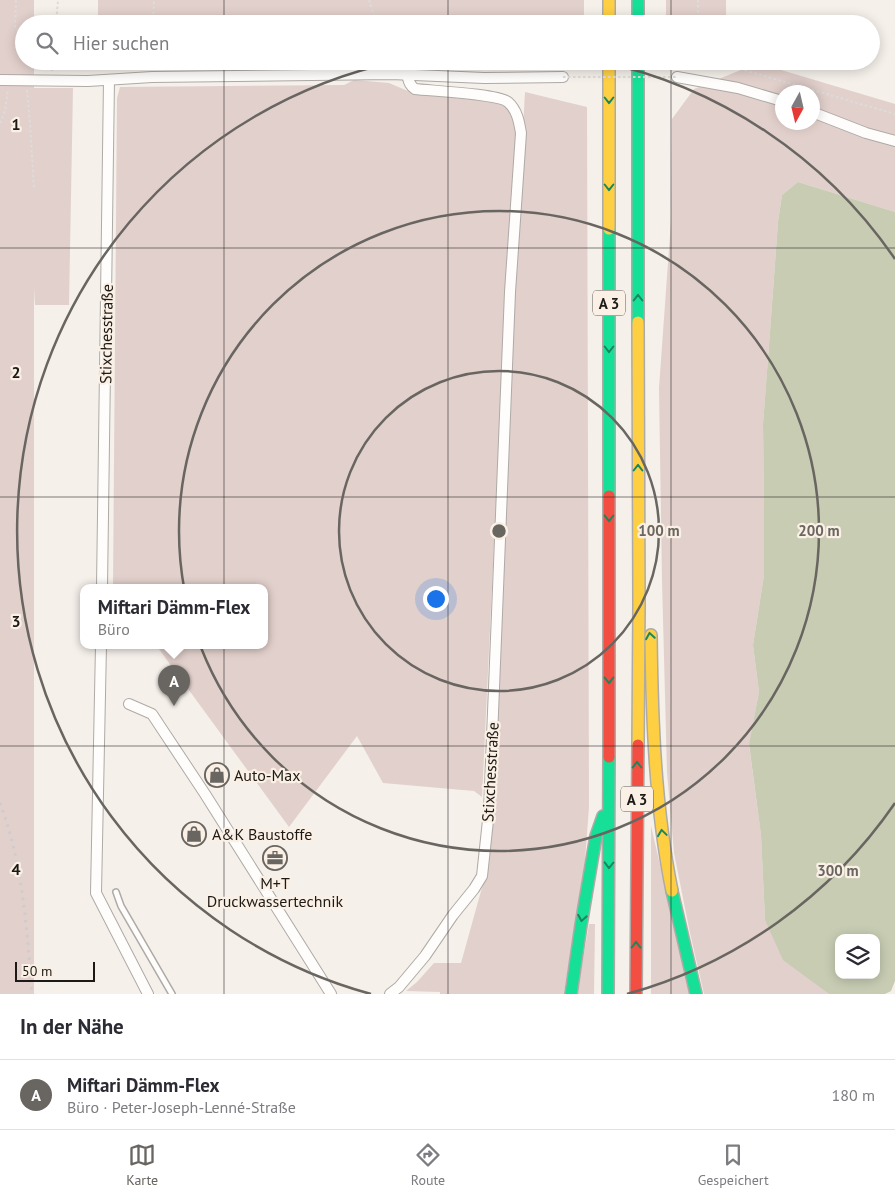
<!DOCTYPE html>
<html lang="de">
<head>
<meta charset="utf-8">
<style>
	:root { --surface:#fff; --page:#f2f2f3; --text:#2b2b33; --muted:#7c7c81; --line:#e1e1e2; --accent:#696560 }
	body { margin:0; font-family:"PT Sans",sans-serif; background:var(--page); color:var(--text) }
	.controls { position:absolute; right:15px; bottom:15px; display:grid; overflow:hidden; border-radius:10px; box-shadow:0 2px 12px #0003 }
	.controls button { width:45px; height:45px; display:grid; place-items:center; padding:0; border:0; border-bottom:1px solid var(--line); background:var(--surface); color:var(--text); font:25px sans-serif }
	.compass { position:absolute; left:775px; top:85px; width:45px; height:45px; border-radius:50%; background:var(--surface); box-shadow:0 2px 12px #0003; rotate:188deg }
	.scale { position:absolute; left:15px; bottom:12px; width:80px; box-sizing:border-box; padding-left:5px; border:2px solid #1d1a16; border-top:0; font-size:14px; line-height:18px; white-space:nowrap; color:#1d1a16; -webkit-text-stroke:4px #faf0e5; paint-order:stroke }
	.you { position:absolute; left:435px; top:598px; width:18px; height:18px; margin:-12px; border:4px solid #fff; border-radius:50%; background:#1a73e8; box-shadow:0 0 0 8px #1a73e833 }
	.badge { display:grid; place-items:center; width:32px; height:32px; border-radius:50%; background:var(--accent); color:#fff; font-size:16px; font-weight:700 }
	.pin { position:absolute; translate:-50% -41px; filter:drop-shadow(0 1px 2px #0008) }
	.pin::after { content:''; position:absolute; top:26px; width:18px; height:15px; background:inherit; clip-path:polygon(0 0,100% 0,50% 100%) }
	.popup { position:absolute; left:80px; top:584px; width:188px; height:65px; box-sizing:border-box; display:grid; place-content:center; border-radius:10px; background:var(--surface); filter:drop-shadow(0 1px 4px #0005); font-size:16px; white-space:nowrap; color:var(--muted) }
	.popup b { font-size:19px; color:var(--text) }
	.popup::after { content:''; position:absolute; left:50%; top:100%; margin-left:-10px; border:10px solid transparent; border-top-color:var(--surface) }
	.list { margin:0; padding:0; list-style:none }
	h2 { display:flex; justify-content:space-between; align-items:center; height:65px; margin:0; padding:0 20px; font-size:21px }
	h2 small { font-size:16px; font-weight:400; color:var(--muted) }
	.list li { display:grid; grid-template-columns:32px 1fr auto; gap:15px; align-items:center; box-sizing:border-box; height:70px; padding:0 20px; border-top:1px solid var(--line) }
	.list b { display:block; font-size:19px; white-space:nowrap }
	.list p { margin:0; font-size:16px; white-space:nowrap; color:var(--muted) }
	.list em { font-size:16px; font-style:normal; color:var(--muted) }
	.icon { flex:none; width:28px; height:28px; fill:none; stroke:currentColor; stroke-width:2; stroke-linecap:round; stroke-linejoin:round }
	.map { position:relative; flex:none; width:895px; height:994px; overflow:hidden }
	.search { position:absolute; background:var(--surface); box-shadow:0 2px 12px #0003; left:15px; right:15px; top:15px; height:55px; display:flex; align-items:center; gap:12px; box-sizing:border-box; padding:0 18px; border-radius:28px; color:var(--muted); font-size:19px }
	.sheet { height:135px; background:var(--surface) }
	nav { display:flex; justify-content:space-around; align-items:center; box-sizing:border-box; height:70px; border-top:1px solid var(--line); background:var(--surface); font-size:14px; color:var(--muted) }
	nav a { display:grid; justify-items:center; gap:2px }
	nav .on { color:var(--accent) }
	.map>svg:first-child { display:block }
	.green { fill:#e2d0cc; fill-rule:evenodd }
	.water { fill:#c7ccb3; fill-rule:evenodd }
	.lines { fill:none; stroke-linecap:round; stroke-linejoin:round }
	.lane-casing { stroke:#aeaaa6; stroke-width:8 }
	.street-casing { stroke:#aeaaa6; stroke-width:12 }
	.fast-casing { stroke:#aeaaa6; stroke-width:14 }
	.slow-casing { stroke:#aeaaa6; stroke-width:14 }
	.jam-casing { stroke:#aeaaa6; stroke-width:14 }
	.path { stroke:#dddcda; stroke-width:2; stroke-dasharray:2.5 2.5; stroke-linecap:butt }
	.lane { stroke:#fefdfc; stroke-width:5 }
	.street { stroke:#fefdfc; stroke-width:10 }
	.fast { stroke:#16e098; stroke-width:11 }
	.slow { stroke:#ffcf43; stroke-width:11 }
	.jam { stroke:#f24e42; stroke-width:11 }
	.rail { stroke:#cecdcb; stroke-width:3; stroke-dasharray:2.5 5; stroke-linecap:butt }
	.path-bridge { stroke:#dddcda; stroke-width:2; stroke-dasharray:2.5 2.5; stroke-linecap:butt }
	.oneway { stroke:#19875e }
	.grid { fill:none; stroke:#1d1a16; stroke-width:1; stroke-opacity:0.55 }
	.ring { fill:none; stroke:#696560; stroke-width:2.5 }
	.labels { text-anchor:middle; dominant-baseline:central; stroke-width:4.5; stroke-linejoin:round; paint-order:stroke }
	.shield { fill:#faf0e5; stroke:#5f5a54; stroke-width:1 }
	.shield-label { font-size:15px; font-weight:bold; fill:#1d1a16 }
	.street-label { font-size:16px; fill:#1d1a16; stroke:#faf0e5 }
	.poi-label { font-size:16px; fill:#1d1a16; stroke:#faf0e5; text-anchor:start }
	.grid-label { font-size:16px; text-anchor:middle; font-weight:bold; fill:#1d1a16; stroke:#faf0e5; stroke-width:4.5; stroke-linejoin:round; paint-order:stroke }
	.centre { fill:#696560; stroke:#faf0e5; stroke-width:2.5 }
	.ring-label { font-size:15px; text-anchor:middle; font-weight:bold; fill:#696560; stroke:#faf0e5; stroke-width:4.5; stroke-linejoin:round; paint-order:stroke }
</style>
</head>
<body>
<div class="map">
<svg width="895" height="994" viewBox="0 0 895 994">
	<rect width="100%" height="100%" fill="#f5f0ea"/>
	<g class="green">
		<path d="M0 0H34V24H24V61H34V88H73L69 305H35L34 288V994H0Z"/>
		<rect x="98" y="0" width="486" height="24"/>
		<rect x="666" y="0" width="60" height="24"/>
		<path d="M97 61H584V70L532 68H396L353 64 96 70Z"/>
		<path d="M758 63 895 104V212L798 182 782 195 778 222 770 332 763 424 764 504V575L753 645 759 692 749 745 761 835 765 920 810 979 829 994H704L690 933 674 853 667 772 662 580 659 388 671 221 672 119 694 89ZM782 92H812V122H782Z"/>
		<path d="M354 80 389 83 415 94 493 102 507 107 514 116 517 134 506 292 482 797 474 791 383 783 357 736 289 827 156 645H264V587H114L113 586 117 98 120 87 344 85Z"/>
		<path d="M525 92 587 107 589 807 585 860 564 994H440V992L406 991 417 982 434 963H461L483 884Z"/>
		<path d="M651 826 690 994H651Z"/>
		<path d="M589 924H595L594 994H577Z"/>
	</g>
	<path class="water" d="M798 182 895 212V981L891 991 885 994H829L783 960 765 920 761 835 749 744 759 692 753 645 764 575V504L763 424 770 332 778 222 782 195ZM839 938H876V975H839Z"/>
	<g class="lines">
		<defs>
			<path id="lane" d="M116 892 121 906 172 994"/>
			<g id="street">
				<path d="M677 77 738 88 782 101"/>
				<path d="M0 80 88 81 152 77 391 74 484 78 563 77"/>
				<path d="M812 112 866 133 895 141"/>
				<path d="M102 587 109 80"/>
				<path d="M101 645 96 893 148 994"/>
				<path d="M129 704 152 714 205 794 331 994"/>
				<path d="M390 994 399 987 425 956 453 915 474 889 482 876 489 811 510 292 521 133C519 121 517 110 508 102 498 94 432 91 415 89 409 85 409 81 407 75"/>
			</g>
			<g id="fast">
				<path d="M638 0V24"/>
				<path d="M638 61V322"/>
				<path d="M609 229V496"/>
				<path d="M672 891 696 994"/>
				<path d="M571 994 581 925 596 836 603 816"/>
				<path d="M608 994 609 757"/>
			</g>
			<g id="slow">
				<path d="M609 0V24"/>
				<path d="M609 61V229"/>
				<path d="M651 635C652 721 655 807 672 891"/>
				<path d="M638 745 639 604 638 322"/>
			</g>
			<g id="jam">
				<path d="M609 496V757"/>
				<path d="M636 994 638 745"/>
			</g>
		</defs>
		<use href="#lane" class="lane-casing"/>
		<use href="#street" class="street-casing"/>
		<use href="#fast" class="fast-casing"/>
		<use href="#slow" class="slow-casing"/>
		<use href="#jam" class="jam-casing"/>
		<g class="path">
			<path d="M16 0 15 28 24 33"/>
			<path d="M369 0 377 24"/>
			<path d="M698 0V24"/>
			<path d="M56 24 58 0"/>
			<path d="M153 24 154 0"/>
			<path d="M152 61V67"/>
			<path d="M727 61 744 70 895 114"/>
			<path d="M52 71 53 61"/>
			<path d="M27 90 30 124 34 189"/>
			<path d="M0 123 5 111 8 89"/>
		</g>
		<use href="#lane" class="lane"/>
		<use href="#street" class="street"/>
		<use href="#fast" class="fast"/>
		<use href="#slow" class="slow"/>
		<use href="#jam" class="jam"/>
		<path class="rail" d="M0 803C23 864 27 930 32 994"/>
		<path class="path-bridge" d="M563 77H677"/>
	</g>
	<defs><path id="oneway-chevron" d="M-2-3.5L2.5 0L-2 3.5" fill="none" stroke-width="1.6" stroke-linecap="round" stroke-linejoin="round" transform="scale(1.25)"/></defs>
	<g class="oneway">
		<use href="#oneway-chevron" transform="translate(609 100) rotate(90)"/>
		<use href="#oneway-chevron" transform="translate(609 187) rotate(90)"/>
		<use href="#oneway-chevron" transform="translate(638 298) rotate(-90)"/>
		<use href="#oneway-chevron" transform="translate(609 349) rotate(90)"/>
		<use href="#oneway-chevron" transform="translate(638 468) rotate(-90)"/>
		<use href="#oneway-chevron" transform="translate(609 518) rotate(90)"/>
		<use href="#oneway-chevron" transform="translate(650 636) rotate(-99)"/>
		<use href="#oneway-chevron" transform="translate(609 680) rotate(90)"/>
		<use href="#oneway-chevron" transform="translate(637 765) rotate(-90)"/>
		<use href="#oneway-chevron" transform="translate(662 833) rotate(-98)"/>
		<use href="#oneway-chevron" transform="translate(609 865) rotate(91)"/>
		<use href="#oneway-chevron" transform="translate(582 918) rotate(100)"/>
		<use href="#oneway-chevron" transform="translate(636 945) rotate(-90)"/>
	</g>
	<path class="grid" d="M224 0V24M448 0V24M671 0V24M224 61V994M448 61V994M671 61V994M0 248H895M0 497H895M0 746H895"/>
	<g class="ring">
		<circle cx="499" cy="531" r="160"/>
		<circle cx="499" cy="531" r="320"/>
		<path d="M895 803A480 480 0 0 1 627 994M371 994A480 480 0 0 1 399 61M599 61A480 480 0 0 1 895 259"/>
	</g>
	<defs>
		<symbol id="shop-ring" viewBox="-11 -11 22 22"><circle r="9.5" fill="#faf0e5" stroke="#696560" stroke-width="1.5"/><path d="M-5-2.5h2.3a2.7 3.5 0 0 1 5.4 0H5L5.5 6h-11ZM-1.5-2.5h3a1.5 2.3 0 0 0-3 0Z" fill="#696560"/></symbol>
		<symbol id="office-ring" viewBox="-11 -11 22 22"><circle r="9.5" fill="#faf0e5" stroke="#696560" stroke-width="1.5"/><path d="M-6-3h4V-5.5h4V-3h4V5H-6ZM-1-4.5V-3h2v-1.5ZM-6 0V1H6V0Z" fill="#696560"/></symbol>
	</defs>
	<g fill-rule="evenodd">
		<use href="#shop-ring" x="203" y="761" width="28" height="28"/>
		<use href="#shop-ring" x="180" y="820" width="28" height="28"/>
		<use href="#office-ring" x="261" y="844" width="28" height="28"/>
	</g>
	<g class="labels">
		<g class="shield">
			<rect x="593" y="290.5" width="32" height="25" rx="4"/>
			<rect x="621" y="786.5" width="32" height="25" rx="4"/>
		</g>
		<g class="shield-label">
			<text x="609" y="303">A 3</text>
			<text x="637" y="799">A 3</text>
		</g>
		<g class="street-label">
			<text transform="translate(106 334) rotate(-89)">Stixchesstraße</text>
			<text transform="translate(490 772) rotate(-87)">Stixchesstraße</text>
		</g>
		<g class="poi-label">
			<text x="234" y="775">Auto-Max</text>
			<text x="212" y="834">A&amp;K Baustoffe</text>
			<text x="275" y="883" text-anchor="middle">M+T<tspan x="275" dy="18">Druckwassertechnik</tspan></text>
		</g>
	</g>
	<g class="grid-label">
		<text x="16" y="130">1</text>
		<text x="16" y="378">2</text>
		<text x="16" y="627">3</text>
		<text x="16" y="875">4</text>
	</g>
	<circle cx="499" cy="531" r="8" class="centre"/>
	<g class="ring-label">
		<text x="659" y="536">100 m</text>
		<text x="819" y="536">200 m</text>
		<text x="838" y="876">300 m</text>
	</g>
</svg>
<div class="controls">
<button><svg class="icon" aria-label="layers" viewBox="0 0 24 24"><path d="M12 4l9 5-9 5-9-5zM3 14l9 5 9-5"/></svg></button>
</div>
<svg class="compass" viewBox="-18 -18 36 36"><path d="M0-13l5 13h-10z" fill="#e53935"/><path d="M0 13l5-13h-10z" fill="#7c7c81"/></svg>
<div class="scale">50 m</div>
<div class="you"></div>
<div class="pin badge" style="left:174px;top:706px">A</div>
<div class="popup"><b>Miftari Dämm-Flex</b>Büro</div>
<div class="search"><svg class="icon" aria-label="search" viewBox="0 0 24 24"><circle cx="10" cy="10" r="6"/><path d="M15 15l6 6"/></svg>Hier suchen</div>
</div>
<section class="sheet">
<h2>In der Nähe<small></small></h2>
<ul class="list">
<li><span class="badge">A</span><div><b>Miftari Dämm-Flex</b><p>Büro · Peter-Joseph-Lenné-Straße</p></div><em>180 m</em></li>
</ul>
</section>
<nav>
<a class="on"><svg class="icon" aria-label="map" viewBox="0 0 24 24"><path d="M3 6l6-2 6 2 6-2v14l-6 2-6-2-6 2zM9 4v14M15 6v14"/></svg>Karte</a>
<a><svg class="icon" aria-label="directions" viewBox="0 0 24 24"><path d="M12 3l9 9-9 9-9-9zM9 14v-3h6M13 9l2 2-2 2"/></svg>Route</a>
<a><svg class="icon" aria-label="saved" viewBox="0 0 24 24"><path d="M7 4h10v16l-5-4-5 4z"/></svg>Gespeichert</a>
</nav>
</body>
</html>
